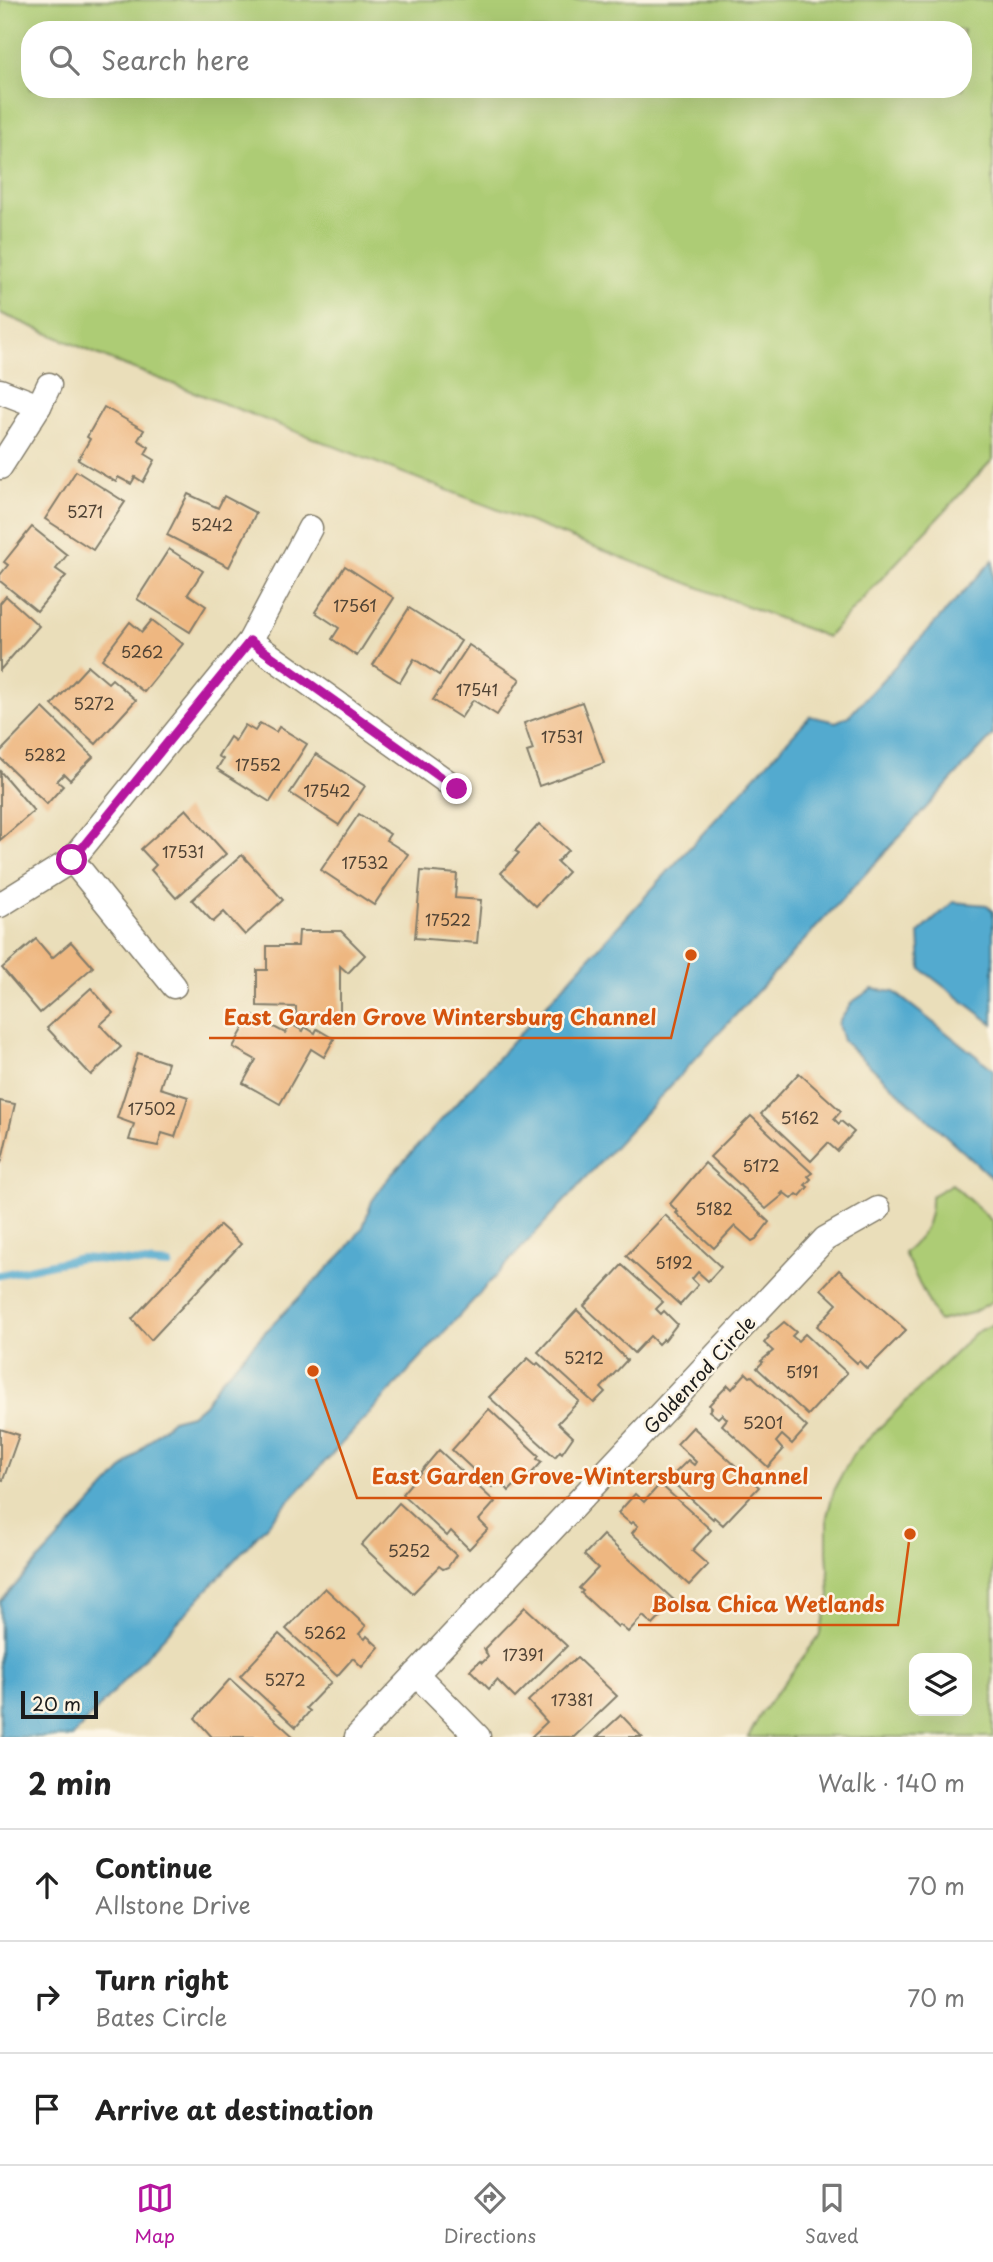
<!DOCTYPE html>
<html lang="en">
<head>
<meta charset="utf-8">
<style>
	:root { --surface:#fff; --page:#f2f2f2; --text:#222; --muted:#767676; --line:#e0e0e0; --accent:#b5179e }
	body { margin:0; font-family:"Playpen Sans",sans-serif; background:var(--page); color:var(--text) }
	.controls { position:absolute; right:21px; bottom:21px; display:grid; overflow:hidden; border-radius:14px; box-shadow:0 7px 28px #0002 }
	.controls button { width:63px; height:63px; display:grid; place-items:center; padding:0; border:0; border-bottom:2px solid var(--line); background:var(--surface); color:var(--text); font:35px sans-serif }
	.scale { position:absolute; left:21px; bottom:18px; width:77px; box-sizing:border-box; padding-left:7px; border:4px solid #1c1c1c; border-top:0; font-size:19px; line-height:24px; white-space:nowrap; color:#1c1c1c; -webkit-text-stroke:5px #fcf5e5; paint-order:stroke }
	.stop { position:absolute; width:21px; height:21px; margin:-16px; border:5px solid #b5179e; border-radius:50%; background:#fff }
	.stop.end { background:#b5179e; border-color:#fff; box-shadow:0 2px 7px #0008 }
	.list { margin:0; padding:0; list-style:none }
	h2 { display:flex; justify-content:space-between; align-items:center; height:91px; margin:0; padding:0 28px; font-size:30px }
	h2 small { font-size:23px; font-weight:400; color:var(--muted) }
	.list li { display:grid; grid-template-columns:46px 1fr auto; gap:21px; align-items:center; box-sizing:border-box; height:112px; padding:0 28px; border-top:2px solid var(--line) }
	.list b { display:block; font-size:26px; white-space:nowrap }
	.list p { margin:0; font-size:23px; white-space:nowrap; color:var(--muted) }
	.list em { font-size:23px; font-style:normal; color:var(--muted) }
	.icon { flex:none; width:38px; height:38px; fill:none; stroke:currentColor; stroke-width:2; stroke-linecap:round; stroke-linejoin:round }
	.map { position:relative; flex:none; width:993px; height:1737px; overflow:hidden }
	.search { position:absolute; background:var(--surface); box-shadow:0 7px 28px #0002; left:21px; right:21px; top:21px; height:77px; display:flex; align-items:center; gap:18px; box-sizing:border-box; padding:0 24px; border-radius:28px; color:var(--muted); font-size:26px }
	.sheet { height:427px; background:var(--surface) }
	nav { display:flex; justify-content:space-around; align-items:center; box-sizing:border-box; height:98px; border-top:2px solid var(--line); background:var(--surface); font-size:19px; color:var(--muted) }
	nav a { display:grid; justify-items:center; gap:4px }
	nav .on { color:var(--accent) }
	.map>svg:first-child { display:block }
	.green { fill:#adcc74; stroke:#647448; stroke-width:2; fill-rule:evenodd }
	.water { fill:#52aacf; stroke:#376376; stroke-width:2 }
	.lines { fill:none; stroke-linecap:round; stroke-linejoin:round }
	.stream { stroke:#52aacf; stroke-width:8 }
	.building { fill:#eeb781 }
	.minor-casing { stroke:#837d6b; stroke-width:27 }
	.minor { stroke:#fff; stroke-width:24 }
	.route { stroke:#b5179e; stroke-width:9 }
	.labels { text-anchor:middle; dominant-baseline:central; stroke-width:5; stroke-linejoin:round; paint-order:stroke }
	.number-label { font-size:16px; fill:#504335 }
	.street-label { font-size:19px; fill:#1c1c1c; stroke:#fcf5e5 }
	.leader { fill:none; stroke:#d4530e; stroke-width:2.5 }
	.callout-dot { fill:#d4530e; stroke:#fcf5e5; stroke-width:2.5 }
	.callout-label { font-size:21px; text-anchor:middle; font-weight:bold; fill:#d4530e; stroke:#fcf5e5; stroke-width:5; stroke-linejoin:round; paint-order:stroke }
</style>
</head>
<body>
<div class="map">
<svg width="993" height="1737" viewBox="0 0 993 1737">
	<rect width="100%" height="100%" fill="#fcf5e5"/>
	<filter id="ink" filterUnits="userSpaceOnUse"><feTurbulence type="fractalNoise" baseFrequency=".0143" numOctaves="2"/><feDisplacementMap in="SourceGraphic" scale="14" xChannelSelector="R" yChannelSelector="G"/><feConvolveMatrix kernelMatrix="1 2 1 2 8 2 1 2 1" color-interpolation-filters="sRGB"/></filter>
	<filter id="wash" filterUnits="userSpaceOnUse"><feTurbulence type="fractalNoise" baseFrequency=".00686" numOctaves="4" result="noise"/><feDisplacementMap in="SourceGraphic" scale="28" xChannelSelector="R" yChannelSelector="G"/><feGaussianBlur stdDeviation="1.57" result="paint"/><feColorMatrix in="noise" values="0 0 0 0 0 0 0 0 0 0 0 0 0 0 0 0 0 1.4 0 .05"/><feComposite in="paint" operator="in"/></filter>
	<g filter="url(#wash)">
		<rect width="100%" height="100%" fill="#eadeba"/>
		<g class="green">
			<path d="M0 0H993V459L827 637 111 360 0 313ZM30 30H963V89H30Z"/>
			<path d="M952 1184 993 1222V1301L972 1313 938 1321 904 1253C923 1237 932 1221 931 1196Z"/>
			<path d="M993 1324V1737H748L762 1712 819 1636 830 1596 827 1552V1516L835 1487 853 1454 975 1333ZM967 1658V1711H914V1658Z"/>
		</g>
		<g class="water">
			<path d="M993 560V735L72 1737H0V1602L146 1444 172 1420 191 1415 204 1404 219 1382 265 1332 345 1251 363 1227 372 1201 390 1176 810 716 836 722 849 716Z"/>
			<path d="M953 902 987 905 993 911V1024L921 969 919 933Z"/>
			<path d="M872 989 894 992 993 1069V1179L843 1041 838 1024 852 1002Z"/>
		</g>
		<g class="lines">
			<path class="stream" d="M0 1275 81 1258 169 1265"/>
		</g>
		<g id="blocks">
			<g class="building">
				<path d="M104 407 144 430 138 440 149 447 145 454 155 460 143 482 135 477 131 484 118 477 116 482 78 460 90 439 87 437Z"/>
				<path d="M76 471 125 502 93 550 45 519Z"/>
				<path d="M188 494 218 508 224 496 256 513 229 567 167 535Z"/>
				<path d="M32 527 67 555 56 569 66 576 37 611 0 581V575L8 565 4 562Z"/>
				<path d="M169 549 203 571 188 594 206 606 190 632 137 599Z"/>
				<path d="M345 566 394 598 357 656 332 639 339 628 315 612Z"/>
				<path d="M6 596 39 626 0 670V603Z"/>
				<path d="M409 608 461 641 439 675 414 659 400 682 373 665Z"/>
				<path d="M152 620 183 644 144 692 102 659 130 622 142 632Z"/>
				<path d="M469 645 520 679 497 715 473 700 461 718 433 700Z"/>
				<path d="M88 666 108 683 112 679 136 700 96 744 52 705Z"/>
				<path d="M582 702 604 763 539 786 527 752 533 750 524 723Z"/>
				<path d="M43 708 93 757 70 780 64 774 57 781 63 786 47 804 0 758V752Z"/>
				<path d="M260 723 276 732 279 727 307 744 270 802 217 769 223 759 218 756 230 737 235 741 245 725 255 731Z"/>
				<path d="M316 754 365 786 339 825 290 793Z"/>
				<path d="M0 771 34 811 0 840Z"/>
				<path d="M186 809 226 854 176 898 151 870 156 865 141 849Z"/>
				<path d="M359 814 390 834 386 840 408 854 374 905 321 870Z"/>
				<path d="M539 824 568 850 557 862 568 872 536 906 501 873 519 853 515 851Z"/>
				<path d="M242 855 283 900 245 935 224 912 213 922 192 900Z"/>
				<path d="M421 871 457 874 455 898 481 900 477 943 415 938Z"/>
				<path d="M299 931H341L365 955 348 973 340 966V1018L296 1017V1007L257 1006V970H267V946H298Z"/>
				<path d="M36 939 52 958 71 942 93 967 40 1013 2 968Z"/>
				<path d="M91 988 113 1013 100 1025 121 1047 91 1075 47 1028Z"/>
				<path d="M251 1015 285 1033 291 1024 303 1031 305 1027 315 1033 317 1029 334 1039 324 1057 311 1049 280 1104 243 1083 256 1060 233 1047Z"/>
				<path d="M138 1053 168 1063 160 1088 188 1097 175 1137 162 1133 158 1146 129 1140 134 1124 117 1118Z"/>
				<path d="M799 1073 841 1111 834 1119 839 1124 841 1121 854 1132 837 1151 828 1143 811 1161 761 1114Z"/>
				<path d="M0 1101 15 1104 1 1163H0Z"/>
				<path d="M751 1116 812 1173 808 1176 811 1179 805 1185 808 1187 800 1196 797 1194 792 1199 783 1192 781 1194 783 1195 766 1209 710 1157Z"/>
				<path d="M705 1163 769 1222 756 1239 752 1241 735 1226 714 1248 676 1213 678 1212 670 1204Z"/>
				<path d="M665 1215 721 1267 708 1281 698 1272 692 1279 698 1285 680 1305 626 1256Z"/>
				<path d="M220 1225 241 1244 151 1340 132 1319Z"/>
				<path d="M622 1265 663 1302 656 1309 661 1314 664 1311 677 1324 664 1341 663 1339 658 1344 650 1336 634 1353 584 1306Z"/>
				<path d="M839 1270 906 1330 867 1369 859 1361 857 1363 817 1326 837 1304 821 1289Z"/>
				<path d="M577 1310 627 1360 601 1388 605 1392 594 1403 538 1352Z"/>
				<path d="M784 1322 796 1332 792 1336 798 1341 805 1334 847 1373 808 1415 757 1368 763 1362 761 1361 773 1351 764 1343 769 1337 768 1336Z"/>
				<path d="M528 1358 536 1365 538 1363 579 1401 558 1423 573 1437 562 1453 560 1451 555 1457 489 1397Z"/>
				<path d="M746 1373 750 1377 752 1376 807 1427 792 1444 782 1435 776 1442 783 1450 768 1467 722 1425 727 1419 722 1414 718 1418 709 1411 712 1408 709 1405 728 1385 732 1389Z"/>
				<path d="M489 1409 539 1456 537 1459 542 1462 530 1475 525 1471 526 1474 509 1491 499 1479 492 1487 452 1450Z"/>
				<path d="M693 1427 759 1487 723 1525 714 1517 713 1519 669 1479 688 1460 694 1465 696 1462 677 1444Z"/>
				<path d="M0 1429 19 1435 3 1480 0 1479Z"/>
				<path d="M439 1450 495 1502 479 1520 488 1529 469 1549 451 1531 447 1536 402 1494Z"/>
				<path d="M660 1484 711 1530 692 1551 708 1565 689 1585 632 1533 638 1526 633 1522 631 1524 618 1513 635 1494 644 1502Z"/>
				<path d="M399 1503 456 1555 448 1567 443 1569 439 1566 413 1593 361 1545Z"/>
				<path d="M603 1535 675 1601 653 1625 643 1616 628 1632 620 1625 618 1627 581 1593 583 1591 579 1588 598 1568 584 1555Z"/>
				<path d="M325 1588 366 1626 359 1634 365 1639 367 1636 379 1647 362 1667 353 1658 337 1676 286 1629Z"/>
				<path d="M525 1607 567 1646 515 1698 497 1680 489 1689 470 1670 480 1661 482 1663 488 1657 484 1649Z"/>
				<path d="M279 1634 331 1682 306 1708 310 1711 296 1727 240 1676Z"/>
				<path d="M577 1658 617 1696 574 1737H531L547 1722 528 1701 569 1663 570 1664Z"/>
				<path d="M230 1679 294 1737H212L195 1718Z"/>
				<path d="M621 1715 642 1737H597Z"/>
			</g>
		</g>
	</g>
	<g filter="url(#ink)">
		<use href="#blocks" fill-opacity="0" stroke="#837d6b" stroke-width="2"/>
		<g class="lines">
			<defs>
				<g id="minor">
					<path d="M0 391 39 406"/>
					<path d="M0 467 39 406 49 385"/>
					<path d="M250 641 457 789"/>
					<path d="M72 860 174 986"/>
					<path d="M0 905 72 860 250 641 310 528"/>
					<path d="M416 1674 478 1737"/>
					<path d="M357 1737 825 1239 878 1209"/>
				</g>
			</defs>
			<use href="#minor" class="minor-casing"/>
			<use href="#minor" class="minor"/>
		</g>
	</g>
	<g class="lines" filter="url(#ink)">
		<path class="route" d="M72 860 250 641 457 789"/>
	</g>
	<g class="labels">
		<g class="number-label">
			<text x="85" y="511">5271</text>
			<text x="212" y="524">5242</text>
			<text x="355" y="605">17561</text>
			<text x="142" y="651">5262</text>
			<text x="477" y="689">17541</text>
			<text x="94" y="703">5272</text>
			<text x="562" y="736">17531</text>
			<text x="45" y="754">5282</text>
			<text x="258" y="764">17552</text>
			<text x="327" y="790">17542</text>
			<text x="183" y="851">17531</text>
			<text x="365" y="862">17532</text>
			<text x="448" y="919">17522</text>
			<text x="152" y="1108">17502</text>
			<text x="800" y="1117">5162</text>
			<text x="761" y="1165">5172</text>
			<text x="714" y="1208">5182</text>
			<text x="674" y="1262">5192</text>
			<text x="584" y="1357">5212</text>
			<text x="802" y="1371">5191</text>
			<text x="763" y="1422">5201</text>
			<text x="409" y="1550">5252</text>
			<text x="325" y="1632">5262</text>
			<text x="523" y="1654">17391</text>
			<text x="285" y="1679">5272</text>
			<text x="572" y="1699">17381</text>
		</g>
		<g class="street-label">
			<text transform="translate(699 1374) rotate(-47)">Goldenrod Circle</text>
		</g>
	</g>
	<path class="leader" d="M691 955L671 1038H209M313 1371L357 1498H822M910 1534L898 1625H638"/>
	<g class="callout-dot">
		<circle cx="691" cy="955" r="7"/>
		<circle cx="313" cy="1371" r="7"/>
		<circle cx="910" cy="1534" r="7"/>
	</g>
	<g class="callout-label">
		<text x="440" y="1025">East Garden Grove Wintersburg Channel</text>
		<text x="590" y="1484">East Garden Grove-Wintersburg Channel</text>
		<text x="768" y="1612">Bolsa Chica Wetlands</text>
	</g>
</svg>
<div class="controls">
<button><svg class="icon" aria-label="layers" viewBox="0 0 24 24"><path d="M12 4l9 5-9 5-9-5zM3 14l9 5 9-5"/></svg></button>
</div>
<div class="scale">20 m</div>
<div class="stop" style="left:72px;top:860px"></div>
<div class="stop end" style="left:457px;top:789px"></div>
<div class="search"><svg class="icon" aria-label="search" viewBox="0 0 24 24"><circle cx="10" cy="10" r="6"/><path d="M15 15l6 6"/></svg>Search here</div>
</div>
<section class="sheet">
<h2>2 min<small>Walk · 140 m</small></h2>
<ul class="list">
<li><svg class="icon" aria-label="ahead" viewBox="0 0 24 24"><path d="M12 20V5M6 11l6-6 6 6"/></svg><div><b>Continue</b><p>Allstone Drive</p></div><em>70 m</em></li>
<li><svg class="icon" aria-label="right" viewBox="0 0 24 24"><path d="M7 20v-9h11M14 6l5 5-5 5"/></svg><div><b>Turn right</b><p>Bates Circle</p></div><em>70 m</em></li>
<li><svg class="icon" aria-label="arrive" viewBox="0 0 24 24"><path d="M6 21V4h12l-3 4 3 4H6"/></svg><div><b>Arrive at destination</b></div></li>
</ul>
</section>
<nav>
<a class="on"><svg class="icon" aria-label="map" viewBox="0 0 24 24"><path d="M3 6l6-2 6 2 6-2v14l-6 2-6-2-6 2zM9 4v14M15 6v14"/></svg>Map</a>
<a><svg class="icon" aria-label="directions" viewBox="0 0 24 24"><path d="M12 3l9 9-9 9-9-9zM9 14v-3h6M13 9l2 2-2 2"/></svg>Directions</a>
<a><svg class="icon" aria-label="saved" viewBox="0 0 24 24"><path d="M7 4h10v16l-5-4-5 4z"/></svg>Saved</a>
</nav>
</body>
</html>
